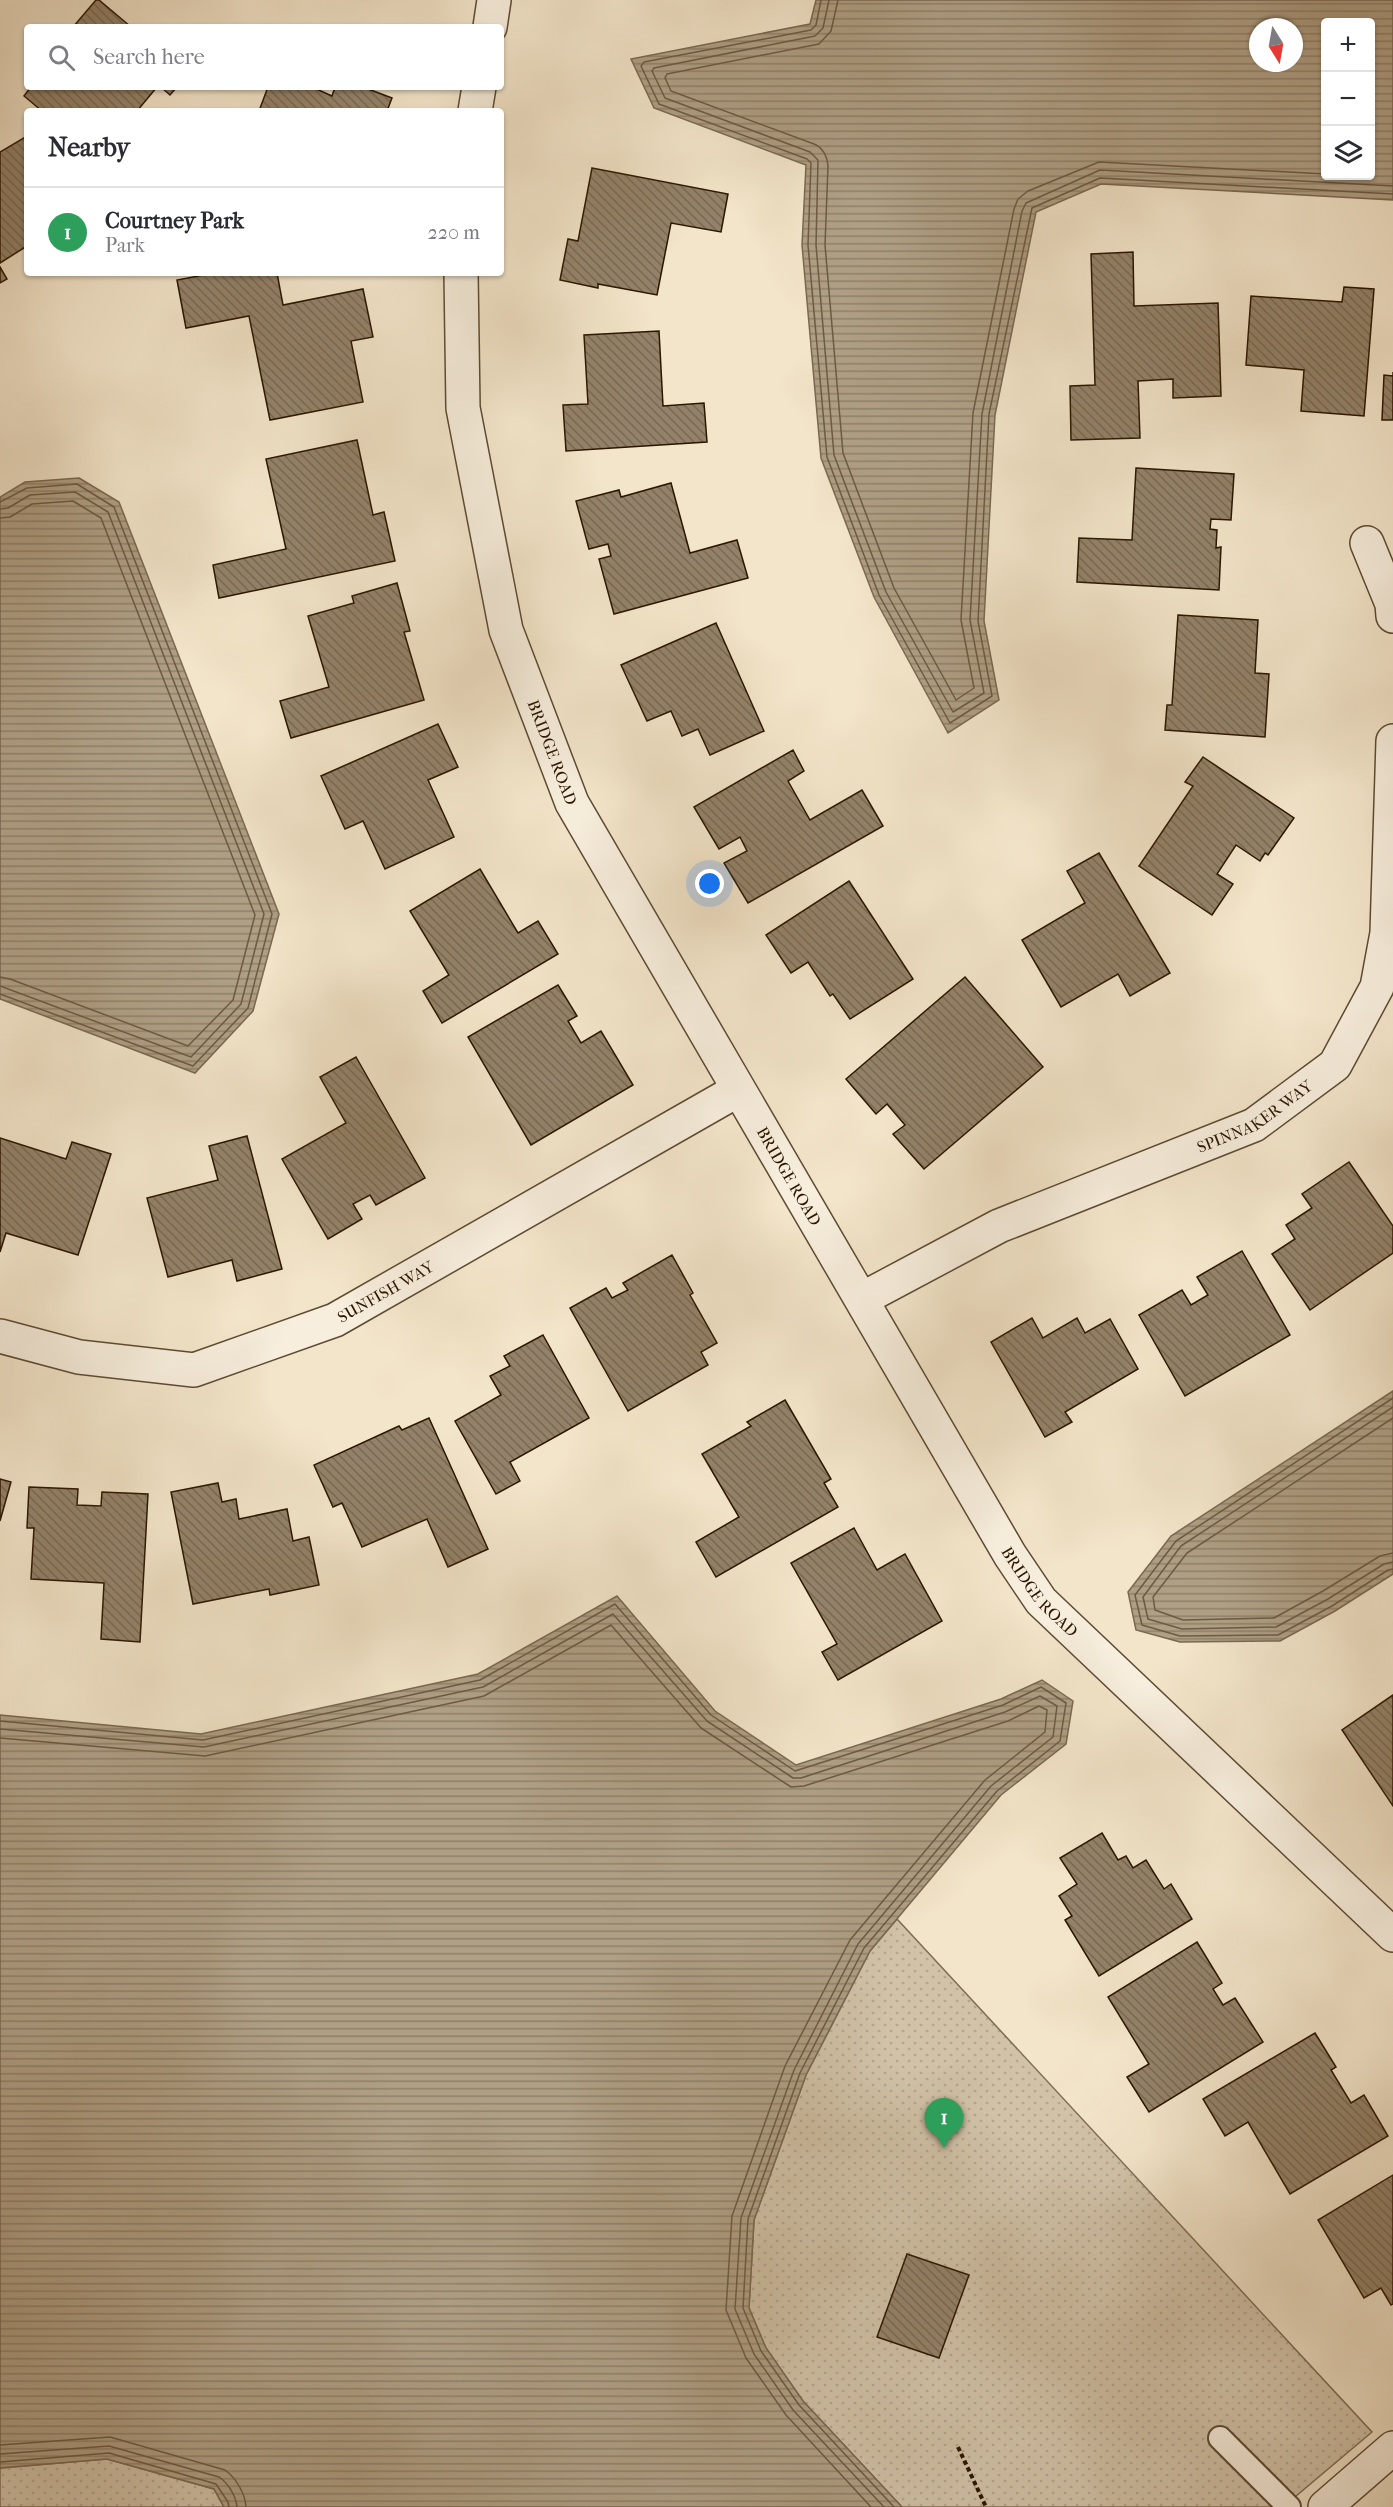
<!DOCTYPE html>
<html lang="en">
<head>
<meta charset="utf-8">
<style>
	:root { --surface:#fff; --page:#f2f2f3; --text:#2b2b33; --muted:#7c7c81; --line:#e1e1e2; --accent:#8f2418 }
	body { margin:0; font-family:"IM FELL French Canon",serif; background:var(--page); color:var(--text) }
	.controls { position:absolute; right:18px; top:18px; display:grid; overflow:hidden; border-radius:6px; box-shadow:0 2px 4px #0004 }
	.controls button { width:54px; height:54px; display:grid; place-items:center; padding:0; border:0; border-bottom:2px solid var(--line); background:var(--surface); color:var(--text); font:30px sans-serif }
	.compass { position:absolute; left:1249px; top:18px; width:54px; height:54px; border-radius:50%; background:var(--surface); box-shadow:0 2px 4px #0004; rotate:169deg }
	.you { position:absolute; left:710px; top:884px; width:21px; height:21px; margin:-15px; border:4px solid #fff; border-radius:50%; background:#1a73e8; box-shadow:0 0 0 9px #1a73e833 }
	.badge { display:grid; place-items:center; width:39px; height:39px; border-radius:50%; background:var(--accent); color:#fff; font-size:20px; font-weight:700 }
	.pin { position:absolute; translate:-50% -50px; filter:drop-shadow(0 2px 3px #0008) }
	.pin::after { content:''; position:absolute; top:32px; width:21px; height:18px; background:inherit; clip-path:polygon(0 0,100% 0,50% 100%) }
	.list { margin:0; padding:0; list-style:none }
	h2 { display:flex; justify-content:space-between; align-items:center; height:78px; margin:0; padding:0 24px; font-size:26px }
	h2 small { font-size:20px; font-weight:400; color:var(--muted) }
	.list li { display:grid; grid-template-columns:39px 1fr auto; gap:18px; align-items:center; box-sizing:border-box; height:90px; padding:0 24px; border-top:2px solid var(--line) }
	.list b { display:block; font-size:22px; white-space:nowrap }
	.list p { margin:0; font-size:20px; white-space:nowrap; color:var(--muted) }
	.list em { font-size:20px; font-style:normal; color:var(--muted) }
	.icon { flex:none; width:33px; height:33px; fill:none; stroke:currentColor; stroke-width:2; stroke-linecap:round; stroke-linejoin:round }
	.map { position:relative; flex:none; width:1393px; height:2507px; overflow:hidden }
	.search { position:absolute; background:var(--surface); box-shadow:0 2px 4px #0004; left:24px; top:24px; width:480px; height:66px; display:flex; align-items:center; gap:15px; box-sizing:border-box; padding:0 21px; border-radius:6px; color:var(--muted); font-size:22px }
	.panel { position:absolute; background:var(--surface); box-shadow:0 2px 4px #0004; left:24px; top:108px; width:480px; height:168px; border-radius:6px }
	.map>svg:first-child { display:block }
	.park { fill:url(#park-dots); stroke:#7e6c54; stroke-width:1.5 }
	.water { fill:url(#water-rules); stroke:#7a6850; stroke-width:1.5; fill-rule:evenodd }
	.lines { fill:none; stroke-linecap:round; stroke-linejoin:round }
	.shore { stroke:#6d5a42; stroke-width:1.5 }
	.building { fill:url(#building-back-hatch); stroke:#2b1600; stroke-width:1.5 }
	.service-casing { stroke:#5d4a32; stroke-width:26 }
	.minor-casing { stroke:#5d4a32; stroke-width:36 }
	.path { stroke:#2b1600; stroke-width:4; stroke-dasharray:4.5 3; stroke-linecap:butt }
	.service { stroke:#f7eedd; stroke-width:22 }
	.minor { stroke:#f7eedd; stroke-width:33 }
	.labels { text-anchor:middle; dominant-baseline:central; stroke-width:5; stroke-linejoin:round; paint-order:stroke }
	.street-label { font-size:16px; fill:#2b1600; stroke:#f7eedd }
</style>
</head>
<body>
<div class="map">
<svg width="1393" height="2507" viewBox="0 0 1393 2507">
	<defs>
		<pattern id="park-dots" width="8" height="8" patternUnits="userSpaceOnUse" patternTransform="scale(1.5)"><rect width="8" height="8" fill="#d1c2a8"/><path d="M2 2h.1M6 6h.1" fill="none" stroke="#b4a68f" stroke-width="1.8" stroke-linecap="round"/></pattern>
		<pattern id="water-rules" width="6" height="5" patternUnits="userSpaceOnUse" patternTransform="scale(1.5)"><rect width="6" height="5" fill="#af9f85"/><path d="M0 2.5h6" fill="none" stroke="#8f816a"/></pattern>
		<pattern id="building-back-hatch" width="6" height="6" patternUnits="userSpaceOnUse" patternTransform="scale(1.5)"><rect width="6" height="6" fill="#938269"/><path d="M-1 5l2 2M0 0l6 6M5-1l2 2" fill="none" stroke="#786954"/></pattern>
	</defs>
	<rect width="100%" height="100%" fill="#f3e5ca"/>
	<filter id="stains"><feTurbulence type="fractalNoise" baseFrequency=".00333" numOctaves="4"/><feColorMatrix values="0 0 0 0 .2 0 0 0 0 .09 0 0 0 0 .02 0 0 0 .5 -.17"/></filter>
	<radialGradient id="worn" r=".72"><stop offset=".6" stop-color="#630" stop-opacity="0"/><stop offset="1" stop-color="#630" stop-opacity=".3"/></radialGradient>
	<g class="park">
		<path d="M897 1919 1372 2432 1283 2507H902L803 2401 766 2348 749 2308 754 2220 806 2075 870 1951Z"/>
		<path d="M107 2459 214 2489 224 2507H0V2468Z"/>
	</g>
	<g class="water">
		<path d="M816 0H1393V200L1101 184 1036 212 995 415 984 621 999 700 948 733 874 597 821 458 802 245 806 165 654 108 631 59 810 24ZM1326 22H1370V176H1326ZM1258 27H1294V63H1258Z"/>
		<path d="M79 478 119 502 279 914 253 1011 195 1073 0 999V497L25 482Z"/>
		<path d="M1393 1391V1574L1335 1611 1280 1641 1180 1642 1136 1630 1128 1592 1171 1536Z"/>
		<path d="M617 1596 715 1711 796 1765 1001 1699 1042 1680 1073 1701 1066 1744 1001 1795 870 1951 806 2075 754 2220 749 2308 766 2348 803 2401 902 2507H224L214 2489 107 2459 0 2468V1715L201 1734 478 1674Z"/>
	</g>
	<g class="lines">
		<g class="shore">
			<path d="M821 0 816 25 811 30 644 62 641 66 659 104 807 159 811 163 808 245 827 457 879 595 950 723 992 696 978 621 989 414 1032 208 1100 178 1393 194"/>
			<path d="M829 0 823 28 815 36 654 68 652 71 665 98 810 152 818 160 816 245 834 455 886 592 953 712 984 693 970 620 982 414 1022 211 1026 203 1100 170 1393 186"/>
			<path d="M838 0 831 31 819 44 667 74 665 78 671 91 814 144C823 148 827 155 828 166L825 245 843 453 894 588 956 700 974 688 961 620 973 413 1014 209 1018 199 1028 191 1099 162 1326 174"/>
			<path d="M0 502 27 488 77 484 114 507 272 914 248 1008 193 1066 0 994"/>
			<path d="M0 509 8 508 30 495 75 492 108 512 264 914 241 1004 191 1057 0 986"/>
			<path d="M0 518 10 517 32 504 73 501 101 518 255 915 233 1000 188 1046 10 979 0 977"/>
			<path d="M1393 1398 1176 1541 1135 1595 1142 1625 1180 1636 1278 1635 1332 1606 1388 1570 1393 1569"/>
			<path d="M1393 1407 1181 1546 1143 1597 1148 1619 1182 1629 1276 1627 1328 1599 1384 1564 1393 1562"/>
			<path d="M1393 1418 1187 1553 1153 1597 1155 1610 1183 1620 1274 1618 1323 1591 1380 1556 1393 1553"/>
			<path d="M0 1721 203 1740 480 1680 615 1604 711 1715 795 1771 1003 1705 1041 1687 1066 1703 1060 1741 997 1791 864 1948 800 2073 748 2219 743 2308 761 2351 799 2405 894 2507"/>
			<path d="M0 1729 204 1747 483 1687 613 1614 707 1721 793 1778H801L1005 1712 1040 1696 1057 1706 1053 1737 991 1786 858 1944 794 2070 741 2218 735 2309 754 2354 793 2410 884 2507"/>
			<path d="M0 1738 205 1756 484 1696 611 1625 701 1728 791 1787 804 1786 1008 1721 1039 1706 1047 1710 1045 1732 985 1780 850 1940 785 2066 732 2216 726 2310 746 2358 786 2415 871 2507"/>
			<path d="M0 2445 110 2437 225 2470C236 2478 245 2493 246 2507"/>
			<path d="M0 2454 109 2446 219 2477C228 2483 236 2496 237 2507"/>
			<path d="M0 2462 109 2453 216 2484 228 2502 229 2507"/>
		</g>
	</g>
	<g class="building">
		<path d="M96 0H99L131 27H73Z"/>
		<path d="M31 87H157L137 111H42L24 96Z"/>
		<path d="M161 87H177L170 95Z"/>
		<path d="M268 87H312L332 96 335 87H363L392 98 387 111H259Z"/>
		<path d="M27 136V246L0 263V152Z"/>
		<path d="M592 168 728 194 721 232 671 223 657 295 598 284V288L560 280 568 239 578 241Z"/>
		<path d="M1133 252 1134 306 1218 303 1221 396 1173 398V379L1138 381 1140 438 1071 440 1070 386 1095 385 1091 254Z"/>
		<path d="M0 267 7 279 0 283Z"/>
		<path d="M214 273H277L283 305 363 289 373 337 351 341 363 402 270 420 249 316 186 328 177 280Z"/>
		<path d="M1344 287 1374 289 1364 416 1301 411 1304 370 1246 365 1251 296 1342 302Z"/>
		<path d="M659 331 663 406 704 403 707 442 566 451 563 405 588 404 584 335Z"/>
		<path d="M1393 372V420H1382L1384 375 1393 376Z"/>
		<path d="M357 440 373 515 384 512 395 561 219 598 213 565 286 549 266 459Z"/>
		<path d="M1136 468 1234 474 1231 520 1211 519 1210 529 1217 530 1216 548 1221 547 1219 590 1077 582 1079 538 1132 540Z"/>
		<path d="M671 483 690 553 737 540 748 578 614 614 599 559 611 556 608 544 589 549 576 501 619 490 621 497Z"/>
		<path d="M397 583 410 631 404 632 424 700 291 738 280 701 329 687 308 616 354 603 352 596Z"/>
		<path d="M1178 615 1258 620 1255 673 1269 674 1265 737 1165 730 1167 705H1172Z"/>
		<path d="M716 623 764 731 710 755 698 729 682 736 671 711 647 721 621 665Z"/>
		<path d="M438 724 458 767 428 780 454 837 385 869 363 821 345 829 321 776Z"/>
		<path d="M793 750 804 771 788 781 810 820 862 790 883 826 748 903 724 863 747 851 740 837 719 849 694 807Z"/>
		<path d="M1203 757 1294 818 1268 855 1265 853 1260 861 1236 845 1217 874 1233 884 1212 915 1139 866 1193 786 1185 782Z"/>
		<path d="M1099 853 1170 973 1130 996 1118 974 1061 1007 1022 940 1085 903 1067 871Z"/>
		<path d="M480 869 518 933 538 921 558 954 442 1023 423 991 449 975 410 911Z"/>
		<path d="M849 881 913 979 850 1019 833 994 830 996 808 962 791 973 766 935Z"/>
		<path d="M965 977 1043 1067 924 1169 893 1134 905 1125 887 1104 876 1114 846 1079Z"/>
		<path d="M558 985 577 1016 568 1021 581 1043 601 1031 633 1085 531 1145 468 1037Z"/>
		<path d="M356 1057 425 1178 376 1205 370 1195 353 1204 362 1219 328 1239 282 1159 346 1123 320 1077Z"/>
		<path d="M247 1136 282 1269 237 1281 232 1260 168 1277 147 1198 218 1180 209 1146Z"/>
		<path d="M0 1138 66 1159 72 1142 111 1154 78 1255 6 1233 0 1252Z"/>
		<path d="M1349 1162 1393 1226V1253L1310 1310 1272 1254 1295 1239 1286 1225 1312 1208 1302 1194Z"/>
		<path d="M1242 1251 1290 1335 1185 1396 1139 1315 1182 1290 1191 1305 1208 1295 1197 1277Z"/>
		<path d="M672 1255 693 1293 690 1295 717 1343 701 1352 708 1365 628 1411 570 1308 606 1288 612 1298 628 1290 623 1283Z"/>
		<path d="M1032 1318 1043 1338 1077 1318 1085 1333 1110 1319 1138 1369 1065 1412 1072 1422 1045 1437 991 1342Z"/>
		<path d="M543 1335 589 1418 510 1462 520 1481 496 1494 455 1421 501 1395 490 1376 510 1366 504 1356Z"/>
		<path d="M785 1400 831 1479 824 1483 838 1507 716 1577 696 1542 739 1517 702 1454 751 1426 747 1422Z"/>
		<path d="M429 1418 488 1549 448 1567 427 1519 362 1547 342 1503 333 1507 314 1465 399 1426 402 1430Z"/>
		<path d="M0 1479 11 1482 0 1521Z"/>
		<path d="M218 1483 222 1502 236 1499 239 1519 287 1509 293 1541 309 1537 319 1585 270 1595 269 1589 193 1604 171 1492Z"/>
		<path d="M29 1487 78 1489 77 1505 101 1506 102 1492 148 1494 140 1642 101 1639 104 1583 31 1579 34 1528H27Z"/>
		<path d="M854 1528 877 1570 905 1554 942 1621 838 1680 822 1652 837 1644 791 1563Z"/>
		<path d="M1393 1695V1806L1342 1730Z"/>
		<path d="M1102 1833 1118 1860 1126 1856 1133 1868 1146 1860 1164 1889 1171 1884 1192 1919 1099 1976 1065 1920 1072 1916 1059 1896 1077 1884 1060 1858Z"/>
		<path d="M1197 1942 1222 1983 1213 1989 1223 2005 1235 1998 1263 2042 1149 2112 1127 2077 1149 2064 1108 1997Z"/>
		<path d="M1315 2033 1336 2067 1331 2070 1351 2103 1364 2095 1388 2136 1290 2194 1248 2122 1225 2136 1203 2099Z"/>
		<path d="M1393 2175V2304L1391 2305 1381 2288 1364 2298 1318 2220Z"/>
		<path d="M907 2254 969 2275 939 2358 877 2337Z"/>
	</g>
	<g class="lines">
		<defs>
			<path id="service" d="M1220 2438 1289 2507"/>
			<g id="minor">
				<path d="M490 27 494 0"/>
				<path d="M475 111 479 87"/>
				<path id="s1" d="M461 273 463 408 506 630 572 803 1010 1555 1041 1601 1393 1935"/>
				<path d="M1367 543 1392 604 1393 616"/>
				<path id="s2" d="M862 1299 999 1226 1254 1125 1335 1065 1377 987 1387 933 1393 741"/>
				<path id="s3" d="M0 1336 79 1357 194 1370 335 1320 738 1090"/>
				<path d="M1325 2507 1393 2448"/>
			</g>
		</defs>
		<use href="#service" class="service-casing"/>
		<use href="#minor" class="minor-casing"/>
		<path class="path" d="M958 2447 986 2507"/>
		<use href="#service" class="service"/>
		<use href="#minor" class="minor"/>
	</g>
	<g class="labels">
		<g class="street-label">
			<text stroke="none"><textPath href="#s1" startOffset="492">BRIDGE ROAD</textPath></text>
			<text stroke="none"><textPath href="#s2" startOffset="434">SPINNAKER WAY</textPath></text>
			<text stroke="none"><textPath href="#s1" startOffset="978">BRIDGE ROAD</textPath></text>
			<text stroke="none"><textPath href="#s3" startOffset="405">SUNFISH WAY</textPath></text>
			<text stroke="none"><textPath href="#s1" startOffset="1464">BRIDGE ROAD</textPath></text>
		</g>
	</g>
	<rect width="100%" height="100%" filter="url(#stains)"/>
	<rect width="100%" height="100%" fill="url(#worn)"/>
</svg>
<div class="controls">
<button>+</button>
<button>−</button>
<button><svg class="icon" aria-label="layers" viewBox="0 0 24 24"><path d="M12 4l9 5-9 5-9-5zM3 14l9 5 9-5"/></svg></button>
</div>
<svg class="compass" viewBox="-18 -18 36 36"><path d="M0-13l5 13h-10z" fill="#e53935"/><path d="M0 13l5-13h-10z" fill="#7c7c81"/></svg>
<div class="you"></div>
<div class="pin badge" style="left:944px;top:2148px;background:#2e9e5b">1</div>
<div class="search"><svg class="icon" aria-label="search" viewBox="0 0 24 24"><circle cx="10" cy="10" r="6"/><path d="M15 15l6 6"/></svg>Search here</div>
<section class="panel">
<h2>Nearby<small></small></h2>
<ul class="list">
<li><span class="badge" style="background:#2e9e5b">1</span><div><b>Courtney Park</b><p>Park</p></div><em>220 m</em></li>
</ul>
</section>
</div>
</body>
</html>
